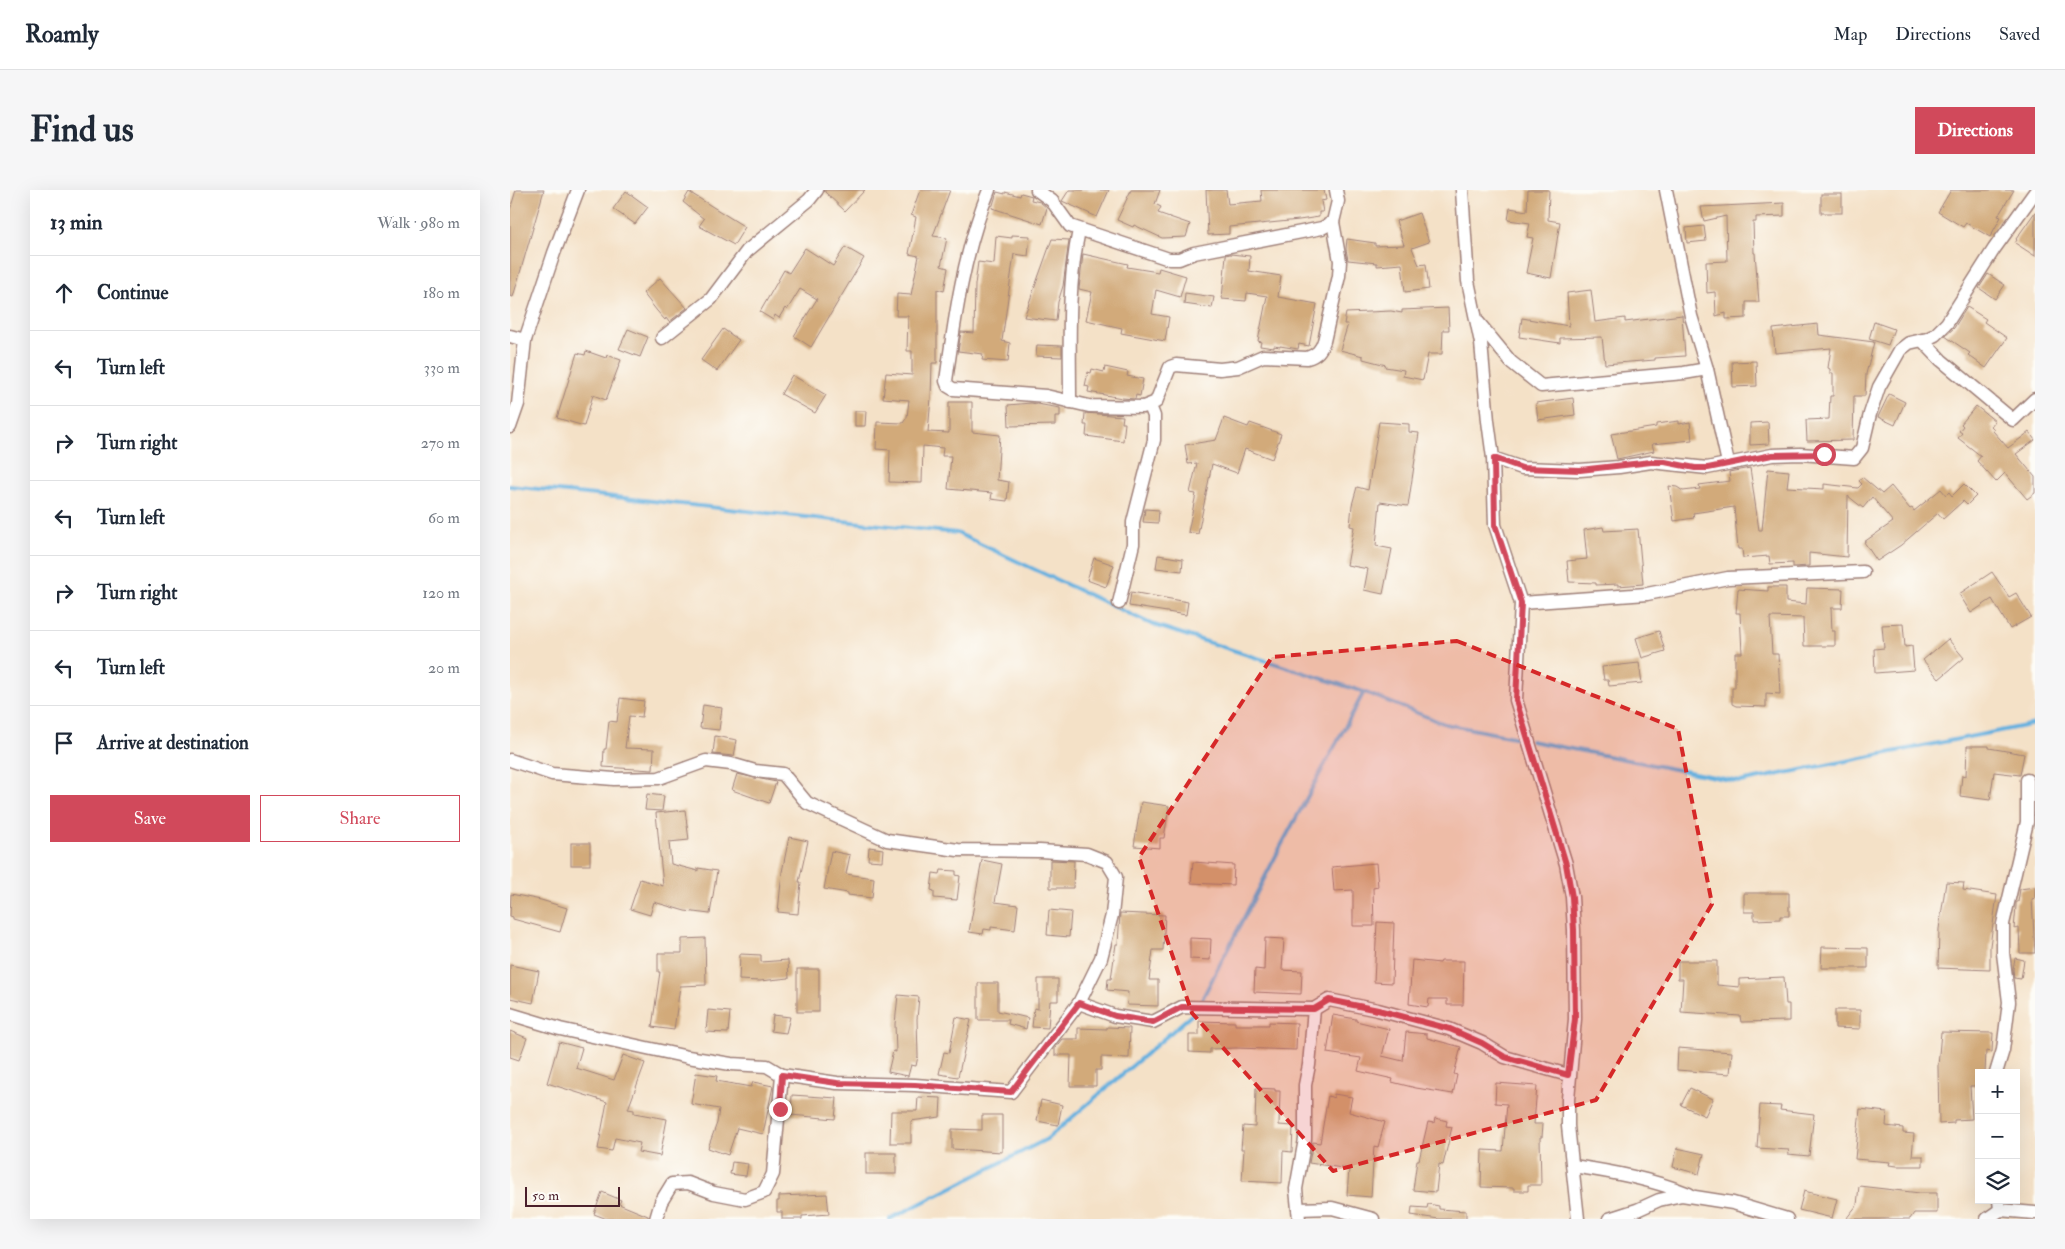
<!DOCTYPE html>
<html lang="en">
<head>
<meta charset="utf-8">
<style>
	:root { --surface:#fff; --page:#f6f6f7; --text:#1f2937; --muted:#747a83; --line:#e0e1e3; --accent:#d1495b }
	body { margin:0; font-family:"IM FELL Double Pica",serif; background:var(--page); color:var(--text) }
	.controls { position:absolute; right:15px; bottom:15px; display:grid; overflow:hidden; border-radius:0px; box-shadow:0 5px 20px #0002 }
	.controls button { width:45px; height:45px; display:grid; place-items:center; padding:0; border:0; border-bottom:1px solid var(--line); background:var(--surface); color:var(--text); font:25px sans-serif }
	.scale { position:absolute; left:15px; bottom:12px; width:95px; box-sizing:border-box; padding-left:5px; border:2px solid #4a1f2b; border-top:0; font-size:14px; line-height:18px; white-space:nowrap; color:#4a1f2b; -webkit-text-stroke:4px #fdfcf7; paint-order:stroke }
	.stop { position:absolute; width:15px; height:15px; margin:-11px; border:4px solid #d1495b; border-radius:50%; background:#fff }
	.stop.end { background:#d1495b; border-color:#fff; box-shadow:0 1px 5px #0008 }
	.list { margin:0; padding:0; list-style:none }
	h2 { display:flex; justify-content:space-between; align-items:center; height:65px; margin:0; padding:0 20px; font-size:21px }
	h2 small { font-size:16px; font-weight:400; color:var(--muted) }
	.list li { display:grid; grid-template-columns:32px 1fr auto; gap:15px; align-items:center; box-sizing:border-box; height:75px; padding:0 20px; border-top:1px solid var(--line) }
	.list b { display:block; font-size:19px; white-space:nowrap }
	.list em { font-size:16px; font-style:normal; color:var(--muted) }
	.actions { display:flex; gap:10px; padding:15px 20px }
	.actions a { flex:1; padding:11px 0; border:1px solid var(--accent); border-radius:0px; text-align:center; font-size:18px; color:var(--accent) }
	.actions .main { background:var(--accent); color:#fff }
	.icon { flex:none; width:28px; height:28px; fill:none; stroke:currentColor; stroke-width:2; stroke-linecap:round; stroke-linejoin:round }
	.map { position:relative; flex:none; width:1525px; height:1029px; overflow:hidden; border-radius:0px }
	header { display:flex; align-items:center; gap:30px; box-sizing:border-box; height:70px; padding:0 25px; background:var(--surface); border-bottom:1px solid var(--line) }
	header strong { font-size:24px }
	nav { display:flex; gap:28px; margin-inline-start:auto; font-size:18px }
	.intro { display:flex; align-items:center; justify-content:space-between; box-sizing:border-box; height:120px; padding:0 30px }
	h1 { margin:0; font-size:35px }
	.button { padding:12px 22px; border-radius:0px; background:var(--accent); color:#fff; font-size:18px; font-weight:700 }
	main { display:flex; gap:30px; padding:0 30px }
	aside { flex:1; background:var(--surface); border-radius:0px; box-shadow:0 5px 20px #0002 }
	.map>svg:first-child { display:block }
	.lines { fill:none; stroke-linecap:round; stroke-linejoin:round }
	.stream { stroke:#67b1df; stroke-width:4 }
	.building { fill:#d2aa7a }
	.street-casing { stroke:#9f8079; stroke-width:15 }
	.street { stroke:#fff; stroke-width:12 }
	.route { stroke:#d1495b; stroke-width:6 }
	.marked { fill:#d62828; fill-opacity:0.2; stroke:#d62828; stroke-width:4; stroke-dasharray:10 6; stroke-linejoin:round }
</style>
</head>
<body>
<header>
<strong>Roamly</strong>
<nav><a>Map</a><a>Directions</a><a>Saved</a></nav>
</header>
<div class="intro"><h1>Find us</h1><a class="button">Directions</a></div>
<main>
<aside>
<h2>13 min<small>Walk · 980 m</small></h2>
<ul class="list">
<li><svg class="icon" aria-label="ahead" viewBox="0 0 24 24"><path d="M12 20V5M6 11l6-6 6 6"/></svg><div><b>Continue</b></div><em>180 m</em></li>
<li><svg class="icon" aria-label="left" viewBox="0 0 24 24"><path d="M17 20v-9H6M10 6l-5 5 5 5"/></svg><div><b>Turn left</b></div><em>330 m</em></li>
<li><svg class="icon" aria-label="right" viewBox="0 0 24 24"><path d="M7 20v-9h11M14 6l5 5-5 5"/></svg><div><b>Turn right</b></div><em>270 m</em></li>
<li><svg class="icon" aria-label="left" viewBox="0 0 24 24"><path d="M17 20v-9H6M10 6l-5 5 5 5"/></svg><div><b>Turn left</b></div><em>60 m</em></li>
<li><svg class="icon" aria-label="right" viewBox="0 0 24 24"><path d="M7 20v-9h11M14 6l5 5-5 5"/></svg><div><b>Turn right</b></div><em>120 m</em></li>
<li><svg class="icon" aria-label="left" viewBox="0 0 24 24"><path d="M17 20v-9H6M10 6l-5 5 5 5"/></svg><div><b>Turn left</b></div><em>20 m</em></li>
<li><svg class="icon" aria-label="arrive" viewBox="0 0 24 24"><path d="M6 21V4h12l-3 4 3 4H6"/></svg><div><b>Arrive at destination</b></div></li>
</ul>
<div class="actions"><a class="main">Save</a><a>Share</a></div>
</aside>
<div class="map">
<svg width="1525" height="1029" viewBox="0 0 1525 1029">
	<rect width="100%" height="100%" fill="#fdfcf7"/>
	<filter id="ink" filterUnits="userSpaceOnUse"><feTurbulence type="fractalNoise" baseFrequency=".02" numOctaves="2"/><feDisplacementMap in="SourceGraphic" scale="10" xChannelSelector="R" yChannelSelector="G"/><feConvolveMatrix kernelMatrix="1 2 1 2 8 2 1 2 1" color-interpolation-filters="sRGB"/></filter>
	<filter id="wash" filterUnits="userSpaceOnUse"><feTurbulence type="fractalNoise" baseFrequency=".0096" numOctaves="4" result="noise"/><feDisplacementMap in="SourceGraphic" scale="20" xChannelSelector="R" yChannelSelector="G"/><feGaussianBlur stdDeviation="1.12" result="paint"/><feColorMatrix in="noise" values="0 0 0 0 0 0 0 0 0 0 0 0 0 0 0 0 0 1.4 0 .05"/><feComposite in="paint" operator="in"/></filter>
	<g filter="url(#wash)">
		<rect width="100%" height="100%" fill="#f4e1c7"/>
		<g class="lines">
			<g class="stream">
				<path d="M0 296 447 343 641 434 854 502 935 534 1014 549"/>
				<path d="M1021 551 1230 592 1525 534"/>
				<path d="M689 815 772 654 854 502"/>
				<path d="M380 1029 537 949 686 821"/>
			</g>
		</g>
		<g id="blocks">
			<g class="building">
				<path d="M6 0H34L3 107 0 106V20Z"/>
				<path d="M315 0H355L335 21 315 2Z"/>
				<path d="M410 0H440L423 46 437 48 431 76 438 78 434 101 427 99V173H422L421 208 418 242 439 243V212H462V242L490 245 487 290 499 292 497 311 481 309 482 303 438 299 441 266H432L433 258 413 256 412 293 379 292 380 260 366 259 367 232 393 233 397 227 399 210 373 208 376 183 402 185V161H397L398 126H386L387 104 401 105 409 66 399 64 406 27 401 25Z"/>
				<path d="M559 0H599L587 27 552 11Z"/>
				<path d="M621 0H650L645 14 651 17 648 23 680 34 676 47 652 48 624 35 623 37 607 30Z"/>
				<path d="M696 0H716L718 14 752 11 751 0H814L816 10 811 11 813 22H809V27L789 30 719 37V44L698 45Z"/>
				<path d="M1018 0H1039L1038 30 1050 32 1041 88 1016 83 1023 48 1017 47 1020 33 998 30 1000 18 1017 21Z"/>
				<path d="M1441 0H1504L1488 26 1491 27 1480 47 1456 33 1453 37 1428 22Z"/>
				<path d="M116 1 138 17 125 34 103 19Z"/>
				<path d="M179 2 235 37 224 55 189 36 194 29 173 12Z"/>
				<path d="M487 2 495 4V2L510 6 511 3 522 6 521 10 530 12 537 18 532 34 482 18Z"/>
				<rect x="1311" y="4" width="21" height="19"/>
				<path d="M1274 13V26L1246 27V32H1243L1244 63H1245L1249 112H1236V128L1216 129V123L1206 126 1205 102 1197 103 1196 72 1217 71 1216 26 1194 31 1191 17Z"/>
				<path d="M1525 22V66L1505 53 1507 50 1506 49Z"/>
				<path d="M909 23 919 52 902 58 909 75 916 74 919 99 895 102 892 74 867 76V73L838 70 836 59 837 49 865 53V56L894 55 886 31Z"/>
				<path d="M1194 36 1196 51 1177 53 1176 38Z"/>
				<path d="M502 45 520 46 518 66 504 64 492 151 500 153 498 172 472 170 473 164 448 161 451 142 464 143 465 95 468 72 484 74 486 46 502 48Z"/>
				<path d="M542 49 559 50 553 96 548 112 546 131 514 127Z"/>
				<path d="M335 57 354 68 301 157 284 146 307 109 290 99 277 120 275 118 269 128 265 125 263 130 250 122 274 80 279 83 295 58 323 76Z"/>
				<path d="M573 64 618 74 617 77 648 82 649 78 676 86 670 107 646 100 642 124 659 127 655 151 611 143 612 138 576 130 582 102 569 99Z"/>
				<path d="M720 64 740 66 739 81 771 86 768 107 807 114 799 156 789 154 788 159 770 156V157L764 156V158L750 156 751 152 748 151 757 106 737 103 736 111 712 109 716 65Z"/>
				<path d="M1478 84 1495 95 1485 109 1469 98Z"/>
				<path d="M150 88 177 118 159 132 156 128 155 130 147 121 133 103Z"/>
				<path d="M1081 100 1085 132 1115 128V132L1172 125 1175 166 1145 168V170L1095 174 1092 147 1050 148V153L1009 147 1012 128 1059 136 1057 103Z"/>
				<path d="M675 103 704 107 702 118 674 114Z"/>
				<path d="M1457 117 1476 129 1474 132 1497 148 1476 178 1458 165 1460 163 1435 146 1444 138Z"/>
				<path d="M938 118 939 140H933L932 164H918L913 190 893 186 894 180 875 177 876 175 853 169V166L830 160 838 134H834L836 123 881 121 892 123V120Z"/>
				<path d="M1364 132 1384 139 1378 155 1359 149Z"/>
				<path d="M1308 134 1309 145 1364 152 1356 184 1355 206H1344L1343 250 1297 251 1296 230 1319 229 1320 206H1323V183H1320V179L1318 178 1321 158 1265 163 1263 139Z"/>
				<path d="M118 139 138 147 130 167 109 159Z"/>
				<path d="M213 139 229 150 207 181 191 170Z"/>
				<path d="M527 155 552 156V167L526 166Z"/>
				<path d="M76 161 96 168 97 165 111 170 96 210 83 205 74 236 47 228 67 163 75 165Z"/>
				<path d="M1246 171 1247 196 1223 197 1222 172Z"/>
				<path d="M595 177 618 182 617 186 633 189 630 206 626 205 625 209 612 208 578 202 579 197 575 196 578 182 581 183 582 179 594 182Z"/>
				<path d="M282 185 316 205 305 223 271 204Z"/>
				<path d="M1379 204 1395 212 1385 235 1368 227Z"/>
				<path d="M1063 208 1065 225 1028 230 1026 213Z"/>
				<path d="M521 213 550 218V226H545V235L499 236 498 215Z"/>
				<path d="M1466 216 1485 231 1481 236 1484 239 1483 241 1498 258 1519 242 1525 250 1506 264 1525 287V303L1517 309 1495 283 1486 292 1467 271 1471 266 1448 248 1452 243 1449 241 1453 236 1451 234Z"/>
				<path d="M345 221H356L355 236H345Z"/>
				<path d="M575 223 613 226 612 233H615L613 251 576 246 577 235H574Z"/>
				<path d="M714 228 738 237 740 233 771 244 762 269 735 259 727 283 702 274 688 344 678 342 686 304 680 303 687 273 678 274 675 255 706 250Z"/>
				<path d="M1169 231V234L1180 232 1182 250 1142 254 1144 261 1107 269 1101 244 1146 237V234Z"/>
				<path d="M869 232 899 234V242L909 243 898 316 870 312 866 356 882 359 873 404 854 400 858 379 837 375 844 337 840 336 842 315 847 297 858 300Z"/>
				<path d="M1258 232 1259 254 1240 255V233Z"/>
				<path d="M1240 278 1249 340H1252L1258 279 1279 281 1277 297 1314 299V294L1348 298 1352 294 1349 291 1352 287 1372 304 1381 296 1400 319 1402 318 1404 321 1431 299 1436 305 1439 302 1442 306 1454 294 1466 306 1457 315 1453 311 1433 329 1428 323 1391 355 1367 371 1354 352 1383 332 1362 307 1353 318 1338 306 1337 367 1299 363V376L1283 377V373L1260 374 1259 366 1233 368 1232 359H1228L1224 317 1183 323 1184 328 1164 331 1159 296 1167 297 1173 301 1190 299 1189 295 1220 291 1219 282Z"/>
				<path d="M635 319 649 320 648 333 633 332Z"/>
				<path d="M1093 337 1094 341 1128 339 1133 394 1108 396V394L1086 395V393L1059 392 1057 371 1077 369 1074 340Z"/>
				<path d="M648 365 673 369 672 381 646 378Z"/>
				<path d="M584 368 604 375 596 397 577 390Z"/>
				<path d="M1482 382 1499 407 1506 403 1521 427 1500 439 1482 409 1461 423 1449 404Z"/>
				<path d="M1258 397H1276V412L1296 414 1297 398 1333 399 1332 418H1321L1322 441H1325V456H1294L1293 428 1260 427 1262 464H1268L1270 504 1256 503V517L1226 516 1222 514V498H1225V463H1232L1230 423H1226L1228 399 1258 401Z"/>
				<path d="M621 402 678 412 676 425 619 416Z"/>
				<path d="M1393 434 1395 457 1402 456 1404 480 1365 483 1364 459 1374 458 1372 435Z"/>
				<path d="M1149 441 1155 461 1132 468 1126 448Z"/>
				<path d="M1438 449 1454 468 1429 489 1413 470Z"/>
				<path d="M1129 473 1132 493 1099 496 1098 490H1094L1092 477Z"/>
				<path d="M110 508 134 511 132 527 119 526 115 558 144 559 143 580 93 577 94 559H96L99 531 107 532Z"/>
				<path d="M193 515 212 518 209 540 190 538Z"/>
				<path d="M205 546 227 550 224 566 203 564Z"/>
				<path d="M1457 556H1479V558L1514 564 1510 585 1484 582 1480 610 1450 606 1452 585 1456 586Z"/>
				<path d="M227 584 266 592 259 613 222 600Z"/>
				<path d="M137 604 154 606 152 621 135 620Z"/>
				<path d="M631 612 659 616 654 648H650V658L624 656Z"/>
				<path d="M175 620 179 650 159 652 161 674 188 681V678L207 681 200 724 175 721 144 712 140 725 120 719 130 689 153 696 146 623Z"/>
				<path d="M279 647 298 651 289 692H291L288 724 268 722 272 682Z"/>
				<rect x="61" y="653" width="19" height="22"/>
				<path d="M359 657 373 659 372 671 358 670Z"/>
				<path d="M321 661 340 665 336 684 364 688 362 708 338 705V703L314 699Z"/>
				<path d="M472 670 492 674 485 712 508 715 505 740 481 737V740L474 739 473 744 459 742Z"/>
				<path d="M540 670 564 671 563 698H540Z"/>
				<path d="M683 672 724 675 723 695 681 693Z"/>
				<path d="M866 673 868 697 863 698 864 736H843V700L824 701 822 677Z"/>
				<path d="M431 680 446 681V685L450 686 447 710 424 708V701L421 700 423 683 430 684Z"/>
				<path d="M1436 692 1454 693 1453 700 1487 705 1480 756V780L1428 778 1429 739Z"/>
				<path d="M1525 697V708L1522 709 1525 763H1510L1509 738 1504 739 1506 716V712H1508L1510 699Z"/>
				<path d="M1234 703H1279V726H1270V729L1244 730V722H1234Z"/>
				<path d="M1 704 31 710 57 718 50 742 3 729V727L0 726Z"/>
				<path d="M539 720 561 722 559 747 537 745Z"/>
				<path d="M610 723 655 725 653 760H643L639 790H648V816L617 815 618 802 597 800 598 789H601L606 754H608Z"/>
				<path d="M867 732 884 733 882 793 864 792Z"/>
				<path d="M195 748 196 795 170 796 164 840 142 837 150 782H148V763H172V749Z"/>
				<path d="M680 748 701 749 700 770 680 769Z"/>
				<path d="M755 748 774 749 772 780 792 781 791 804 744 802 745 779 754 780Z"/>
				<path d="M1312 757 1358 758V778H1311Z"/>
				<path d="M230 764 251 765V772L278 770 279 788 250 791 229 790Z"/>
				<path d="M1505 768 1514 770 1511 789 1504 788 1503 779Z"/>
				<path d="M902 770 930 773 931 771H954L953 815H937V809H919L918 817 899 814Z"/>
				<path d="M1168 771H1207V795L1229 797V789L1274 787 1276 814H1279V831L1231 832 1230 826 1171 822 1173 789H1168Z"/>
				<path d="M0 775 29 781 23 813 0 808Z"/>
				<rect x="287" y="779" width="22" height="43"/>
				<path d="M528 789H548V811H540L538 838 522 837 524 818 528 819Z"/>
				<path d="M468 793H488V821L518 828 516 839 498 834 499 830H468Z"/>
				<path d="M388 805 409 807 407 829 408 866 406 876 401 875 398 886 378 882 383 861 386 862 385 834Z"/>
				<path d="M198 820 220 822 218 843 196 842Z"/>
				<path d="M1325 820H1350V839L1325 838Z"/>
				<path d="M263 825 280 827 276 843 261 841Z"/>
				<path d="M823 825 846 829V831L879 839 872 866 893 871 896 842 917 844V848L951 857 944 884 947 885 943 904 906 898 882 892 883 889 848 881 851 868 817 863Z"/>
				<path d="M446 827 461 830 448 887 429 884 434 862 439 863Z"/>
				<path d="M689 831 725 832V835H759V832L787 833 786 860 726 858 700 859V863L679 862V845H689Z"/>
				<path d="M597 837 620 838 619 868 591 867V880H586V896H560L561 865H545V858L552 849H568V838L597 839Z"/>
				<path d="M0 841 17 848 9 870 0 867Z"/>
				<path d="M1431 842 1483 843 1482 862 1476 861 1475 883H1469V896H1460L1462 929 1444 930V933L1429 934 1428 876Z"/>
				<path d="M49 852 72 858 66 878 104 890 113 865 135 873 118 919 124 920V923L157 929 150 966 128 962 130 953 105 948 102 961 88 959 97 912 37 893Z"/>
				<path d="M1168 858 1222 862 1220 884 1167 880Z"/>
				<path d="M186 883 207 886 206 891 241 897 243 892 263 896 253 944 227 938 218 965 198 958 207 933 209 919 181 914Z"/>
				<path d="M986 893 1027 896 1024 934H1033L1032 947H1030L1031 995H1018V1001H1004V998L971 997 972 960 993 961 997 914 985 913Z"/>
				<path d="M746 898 765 899V901H770L769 935 783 936 782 962 773 961 772 993 732 991 734 959H731L733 936 745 937Z"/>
				<path d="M1180 898 1203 909 1195 926 1171 915Z"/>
				<path d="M824 904 842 907 839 922 875 932 868 957 864 956 861 1007 837 1005 839 979 799 973 803 952 810 953 818 906 824 908Z"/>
				<path d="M282 905 327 908 325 929 281 925Z"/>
				<path d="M408 907 431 908 430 927 401 931V953H380L381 921H407Z"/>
				<path d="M531 910 552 915 548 935 527 931Z"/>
				<path d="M1250 915 1271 916 1270 920 1304 924 1299 966 1278 964 1279 960 1247 958Z"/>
				<path d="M1350 919 1377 922 1376 936 1393 938V943L1404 944 1402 966H1413V976H1387L1379 975 1380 972 1345 969Z"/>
				<path d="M472 925H492V962L442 959V939L472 940Z"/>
				<path d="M925 928 937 931 936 936 942 937 933 975 929 974 926 1002 903 1000 907 970H909L918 932 924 933Z"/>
				<path d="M1167 958 1194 964 1189 984 1163 977Z"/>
				<rect x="356" y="963" width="30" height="21"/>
				<path d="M222 972 238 974 236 986 220 984Z"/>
				<path d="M1349 996 1410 1003H1427V1023H1404L1400 1029H1336L1347 1015Z"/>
				<path d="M1294 1001 1327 1009 1322 1028 1289 1020Z"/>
				<path d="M92 1002 111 1010 109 1014 138 1026V1029H97L84 1024Z"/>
				<path d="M317 1004 319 1024 292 1026V1029H272V1022H267V1011H269V1006Z"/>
				<path d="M918 1014 929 1016V1019L956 1021V1029H929L901 1025 902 1017 917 1018Z"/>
			</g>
		</g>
	</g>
	<g filter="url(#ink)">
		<use href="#blocks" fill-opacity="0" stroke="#9f8079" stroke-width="1"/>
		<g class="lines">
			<defs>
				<g id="street">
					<path d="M479 0C454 61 445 126 436 191L438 196 443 199 536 206 579 216 633 217 646 212 660 177 666 175 710 179 728 177 753 166 797 168C807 165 811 160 814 151L829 86 830 71 823 32 828 11 826 0"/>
					<path d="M527 0 542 11 560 36 659 69H669L684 63 812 38 823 32"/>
					<path d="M952 0 958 91 971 153 978 231 983 268 985 335 1011 413 1006 510 1056 674 1062 707 1064 740 1065 829 1058 909V936L1068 1029"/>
					<path d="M1156 0 1181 126 1197 179 1218 273"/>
					<path d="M968 132 1001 172 1031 196 1174 183 1197 179"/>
					<path d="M0 146 15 150 8 214 0 237"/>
					<path d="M152 148 201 109 237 61 299 10 307 0"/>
					<path d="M15 150 44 63 68 0"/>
					<path d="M1412 150 1431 170 1503 230 1525 209"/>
					<path d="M560 212C560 154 557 97 569 40"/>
					<path d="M983 268 1012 278 1070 280 1109 277 1141 272 1197 278 1262 265 1290 264 1344 268 1352 258 1360 224 1369 197 1390 160 1399 153 1417 149 1425 145 1437 133 1484 59 1525 2"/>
					<path d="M609 413 623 354V332L644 250V226L640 216"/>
					<path d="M1011 413 1137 404 1218 388 1353 382"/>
					<path d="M0 570 42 584 104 589 149 588 196 571 221 574 245 581 273 584 297 613 377 650 448 660 530 661 577 664 597 672 606 687 602 725 591 768 569 813 501 902 405 895 327 893 272 885"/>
					<path d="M569 813 605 826 643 832 672 817 804 819 799 875 795 895V949L786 999 789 1029"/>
					<path d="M804 819 819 810 868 820 939 839 972 853 995 867 1058 885"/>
					<path d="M0 824 50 839 178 867 221 874 257 876 272 885 263 984 254 1002 235 1009 204 1003 178 993 162 994 151 1012 146 1029"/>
					<path d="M1486 883 1493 860 1499 812 1493 763V734L1517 632V590"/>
					<path d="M1063 976C1103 982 1141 989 1179 1004"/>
					<path d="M1489 1010 1490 1020 1525 1023"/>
					<path d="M788 1019 822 1018 863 1029"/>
					<path d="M1099 1029 1127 1020 1149 1010 1172 1005 1223 1013 1277 1029"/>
					<path d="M1477 1029 1490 1020"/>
				</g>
			</defs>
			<use href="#street" class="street-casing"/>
			<use href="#street" class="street"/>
		</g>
	</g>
	<g class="lines" filter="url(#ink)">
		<path class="route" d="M270 919 272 885 327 893 405 895 501 902 569 813 605 826 643 832 672 817 804 819 819 810 868 820 940 839 972 853 995 867 1058 885 1065 829 1064 740 1062 707 1056 674 1006 510 1011 413 985 335 984 268 1012 278 1070 280 1141 272H1155L1185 278H1198L1262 265 1314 264"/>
	</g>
	<path class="marked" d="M947 451 1168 539 1202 714 1086 910 823 981 682 823 629 667 762 467Z"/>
</svg>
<div class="controls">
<button>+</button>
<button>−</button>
<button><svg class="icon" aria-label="layers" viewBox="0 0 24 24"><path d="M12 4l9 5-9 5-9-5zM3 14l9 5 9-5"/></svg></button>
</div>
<div class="scale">50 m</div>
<div class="stop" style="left:1314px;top:264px"></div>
<div class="stop end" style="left:270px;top:919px"></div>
</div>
</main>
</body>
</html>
